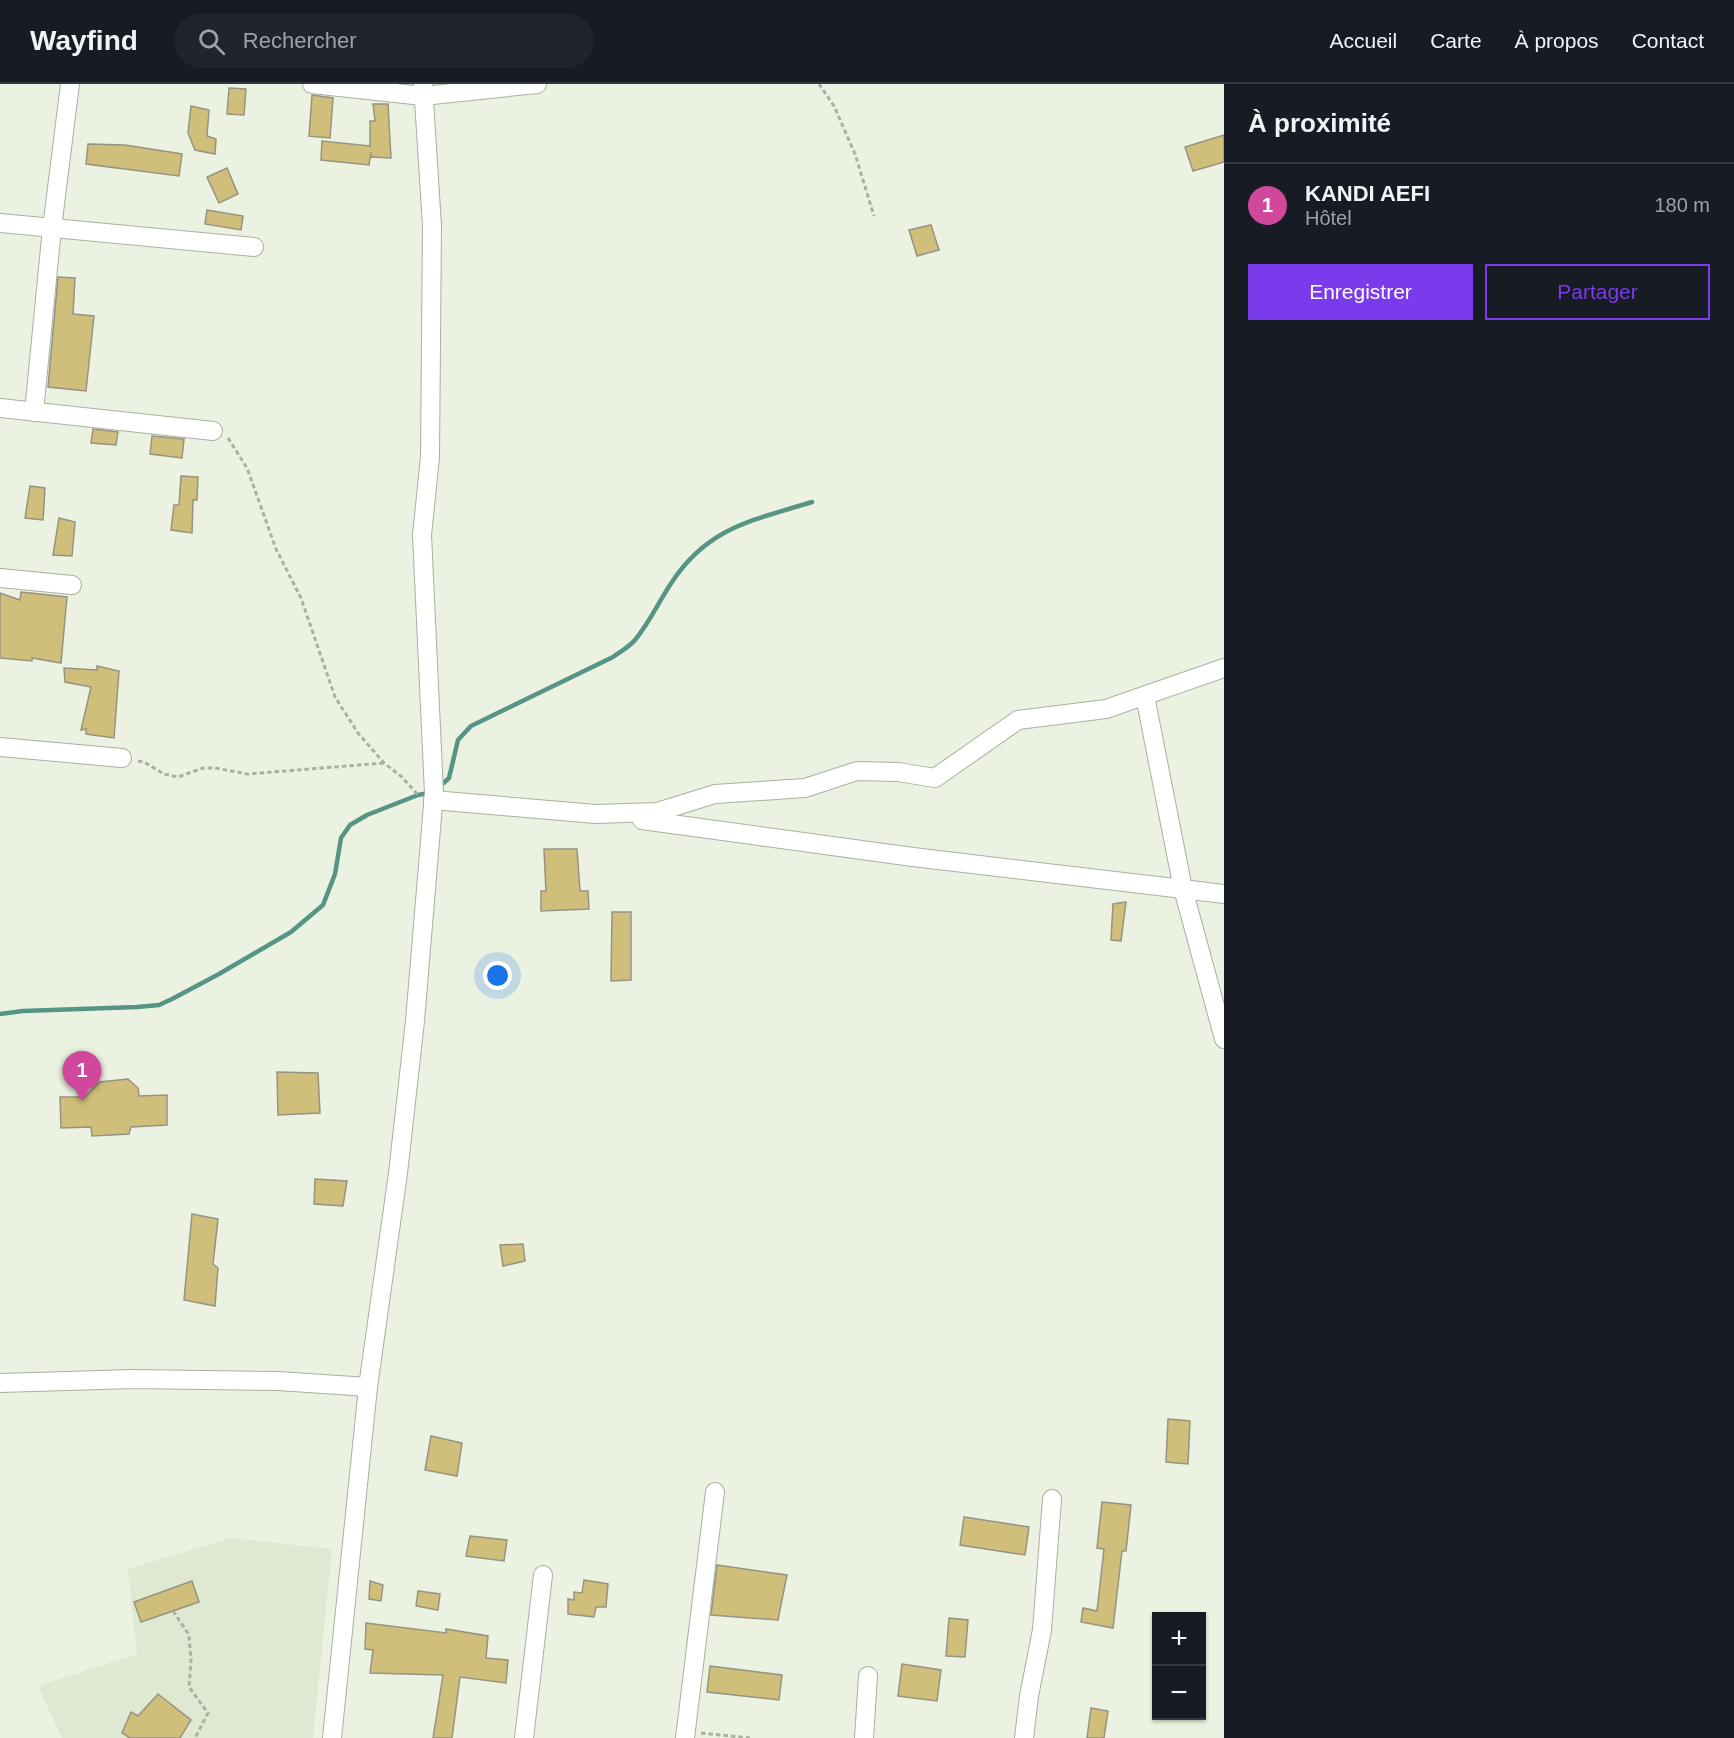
<!DOCTYPE html>
<html lang="fr">
<head>
<meta charset="utf-8">
<style>
	:root { --surface:#171b24; --page:#20242c; --text:#f1f3f6; --muted:#9ea1a6; --line:#363941; --accent:#7c3aed }
	body { margin:0; font-family:Helvetica,sans-serif; background:var(--page); color:var(--text) }
	.controls { position:absolute; right:18px; bottom:18px; display:grid; overflow:hidden; border-radius:0px; box-shadow:0 2px 4px #0004 }
	.controls button { width:54px; height:54px; display:grid; place-items:center; padding:0; border:0; border-bottom:2px solid var(--line); background:var(--surface); color:var(--text); font:30px sans-serif }
	.you { position:absolute; left:498px; top:892px; width:21px; height:21px; margin:-15px; border:4px solid #fff; border-radius:50%; background:#1a73e8; box-shadow:0 0 0 9px #1a73e833 }
	.badge { display:grid; place-items:center; width:39px; height:39px; border-radius:50%; background:var(--accent); color:#fff; font-size:20px; font-weight:700 }
	.pin { position:absolute; translate:-50% -50px; filter:drop-shadow(0 2px 3px #0008) }
	.pin::after { content:''; position:absolute; top:32px; width:21px; height:18px; background:inherit; clip-path:polygon(0 0,100% 0,50% 100%) }
	.list { margin:0; padding:0; list-style:none }
	h2 { display:flex; justify-content:space-between; align-items:center; height:78px; margin:0; padding:0 24px; font-size:26px }
	h2 small { font-size:20px; font-weight:400; color:var(--muted) }
	.list li { display:grid; grid-template-columns:39px 1fr auto; gap:18px; align-items:center; box-sizing:border-box; height:84px; padding:0 24px; border-top:2px solid var(--line) }
	.list b { display:block; font-size:22px; white-space:nowrap }
	.list p { margin:0; font-size:20px; white-space:nowrap; color:var(--muted) }
	.list em { font-size:20px; font-style:normal; color:var(--muted) }
	.actions { display:flex; gap:12px; padding:18px 24px }
	.actions a { flex:1; padding:14px 0; border:2px solid var(--accent); border-radius:0px; text-align:center; font-size:21px; color:var(--accent) }
	.actions .main { background:var(--accent); color:#fff }
	.icon { flex:none; width:33px; height:33px; fill:none; stroke:currentColor; stroke-width:2; stroke-linecap:round; stroke-linejoin:round }
	.map { position:relative; flex:none; width:1224px; height:1654px; overflow:hidden }
	header { display:flex; align-items:center; gap:36px; box-sizing:border-box; height:84px; padding:0 30px; background:var(--surface); border-bottom:2px solid var(--line) }
	header strong { font-size:28px }
	nav { display:flex; gap:33px; margin-inline-start:auto; font-size:21px }
	.search { width:420px; height:54px; background:var(--page); display:flex; align-items:center; gap:15px; box-sizing:border-box; padding:0 21px; border-radius:33px; color:var(--muted); font-size:22px }
	main { display:flex }
	aside { flex:1; background:var(--surface) }
	.map>svg:first-child { display:block }
	.built { fill:#dfe8d0 }
	.lines { fill:none; stroke-linecap:round; stroke-linejoin:round }
	.stream { stroke:#569485; stroke-width:4.5 }
	.building { fill:#cfbf7a; stroke:#969383; stroke-width:1.5 }
	.minor-casing { stroke:#aab0a0; stroke-width:20 }
	.path { stroke:#abb0a3; stroke-width:3; stroke-dasharray:4.5 3; stroke-linecap:butt }
	.minor { stroke:#fff; stroke-width:18 }
</style>
</head>
<body>
<header>
<strong>Wayfind</strong>
<div class="search"><svg class="icon" aria-label="search" viewBox="0 0 24 24"><circle cx="10" cy="10" r="6"/><path d="M15 15l6 6"/></svg>Rechercher</div>
<nav><a>Accueil</a><a>Carte</a><a>À propos</a><a>Contact</a></nav>
</header>
<main>
<div class="map">
<svg width="1224" height="1654" viewBox="0 0 1224 1654">
	<rect width="100%" height="100%" fill="#ecf2e1"/>
	<path class="built" d="M231 1454 332 1465 313 1654H62L38 1602 137 1570 128 1485Z"/>
	<g class="lines">
		<g class="stream">
			<path d="M439 703 449 694 458 656 471 642 613 573C620 568 629 563 635 556 650 538 659 517 672 498 708 443 754 436 812 418"/>
			<path d="M0 930 23 927 137 923 159 921 172 915 219 890 291 848 323 821 335 790 341 754 350 741 367 731 418 711 430 709"/>
		</g>
	</g>
	<g class="building">
		<path d="M229 4 246 5 244 31 227 30Z"/>
		<path d="M312 11 333 14 330 54 309 52Z"/>
		<path d="M373 20H388L391 74 371 73V68L369 81 321 76 322 57 370 62V37H375Z"/>
		<path d="M191 22 209 26 207 52 216 55 215 70 195 66 188 49Z"/>
		<path d="M1224 51V78L1193 87 1185 63Z"/>
		<path d="M88 60 125 61 182 70 179 92 86 80Z"/>
		<path d="M227 84 238 110 219 119 207 93Z"/>
		<path d="M207 126 243 132 241 146 205 140Z"/>
		<path d="M931 141 939 166 917 172 909 146Z"/>
		<path d="M58 193 75 194 73 230 94 232 86 307 48 303Z"/>
		<path d="M93 345 118 348 116 361 91 359Z"/>
		<path d="M152 352 184 355 182 374 150 370Z"/>
		<path d="M181 392 198 393 197 416H193L192 449 171 446 174 421H179Z"/>
		<path d="M30 402 45 404 43 436 25 434Z"/>
		<path d="M59 434 75 438 72 472 53 471Z"/>
		<path d="M21 508 67 513 61 579 32 574V577L0 574V509L20 516Z"/>
		<path d="M97 582 119 587 114 654 86 650V645L81 646 91 603 65 598 64 584 97 586Z"/>
		<path d="M544 765H577L580 807H588L589 825 541 827V807H546Z"/>
		<path d="M1126 818 1121 857 1111 856 1113 820Z"/>
		<path d="M612 828H631V896L611 897Z"/>
		<path d="M277 988 318 989 320 1029 278 1031Z"/>
		<path d="M128 995 138 1004 139 1012 167 1011V1041L131 1043 129 1050 92 1052 91 1043 61 1044 60 1013H85L99 998Z"/>
		<path d="M315 1095 347 1097 343 1122 314 1120Z"/>
		<path d="M192 1130 218 1135 213 1180 218 1184 215 1222 184 1216Z"/>
		<path d="M523 1160 525 1177 503 1182 500 1161Z"/>
		<path d="M1168 1335 1190 1337 1188 1380 1166 1378Z"/>
		<path d="M431 1352 462 1359 457 1392 425 1386Z"/>
		<path d="M1102 1418 1131 1421 1126 1467H1122L1113 1544 1081 1538 1083 1524 1097 1527 1104 1465 1097 1464Z"/>
		<path d="M964 1433 1029 1443 1025 1471 960 1461Z"/>
		<path d="M470 1452 507 1456 504 1477 466 1472Z"/>
		<path d="M717 1481 787 1491 778 1536 711 1531Z"/>
		<path d="M584 1496 608 1500 606 1523H596L594 1533 568 1530V1515L574 1516V1508L582 1509Z"/>
		<path d="M192 1497 199 1518 141 1538 134 1518Z"/>
		<path d="M370 1497 383 1501 381 1517 369 1515Z"/>
		<path d="M418 1507 440 1510 438 1526 416 1522Z"/>
		<path d="M949 1534 968 1536 965 1573 946 1572Z"/>
		<path d="M366 1539 446 1549V1545L488 1552 486 1574 508 1576 506 1599 460 1593 452 1654H433L443 1591 370 1589 373 1566 365 1565Z"/>
		<path d="M902 1580 941 1586 937 1617 898 1612Z"/>
		<path d="M710 1582 782 1591 779 1616 707 1608Z"/>
		<path d="M158 1610 191 1636 180 1654H130L122 1649 131 1628 138 1632Z"/>
		<path d="M1091 1624 1108 1627 1104 1654H1087Z"/>
	</g>
	<g class="lines">
		<defs>
			<g id="minor">
				<path d="M312 0 423 12 537 0"/>
				<path d="M0 139 254 163"/>
				<path d="M0 324 213 347"/>
				<path d="M34 328 52 144 70 0"/>
				<path d="M0 494 72 501"/>
				<path d="M1145 612 1183 805 1224 810"/>
				<path d="M0 663 122 674"/>
				<path d="M433 716 596 730 657 728 715 710 805 704 857 687 898 688 935 694 1018 636 1106 625 1224 584"/>
				<path d="M642 736 913 773 1183 805 1224 955"/>
				<path d="M0 1299 133 1295 278 1297 368 1303"/>
				<path d="M332 1654 368 1303 398 1089 415 937 434 709 422 451 430 373 432 142 423 0"/>
				<path d="M524 1654 543 1491"/>
				<path d="M685 1654 715 1408"/>
				<path d="M864 1654 868 1592"/>
				<path d="M1024 1654 1029 1612 1042 1546 1052 1415"/>
			</g>
		</defs>
		<use href="#minor" class="minor-casing"/>
		<g class="path">
			<path d="M819 0 834 22 855 70 874 132"/>
			<path d="M228 354 247 384 276 465 301 514 335 613 358 649 384 679 402 693 418 711"/>
			<path d="M138 677 144 678 164 690 178 693 203 684H215L248 690 384 679"/>
			<path d="M173 1527 189 1551 191 1577 189 1603 208 1629 195 1654"/>
			<path d="M701 1649 750 1654"/>
		</g>
		<use href="#minor" class="minor"/>
	</g>
</svg>
<div class="controls">
<button>+</button>
<button>−</button>
</div>
<div class="you"></div>
<div class="pin badge" style="left:82px;top:1017px;background:#d1479c">1</div>
</div>
<aside>
<h2>À proximité<small></small></h2>
<ul class="list">
<li><span class="badge" style="background:#d1479c">1</span><div><b>KANDI AEFI</b><p>Hôtel</p></div><em>180 m</em></li>
</ul>
<div class="actions"><a class="main">Enregistrer</a><a>Partager</a></div>
</aside>
</main>
</body>
</html>
